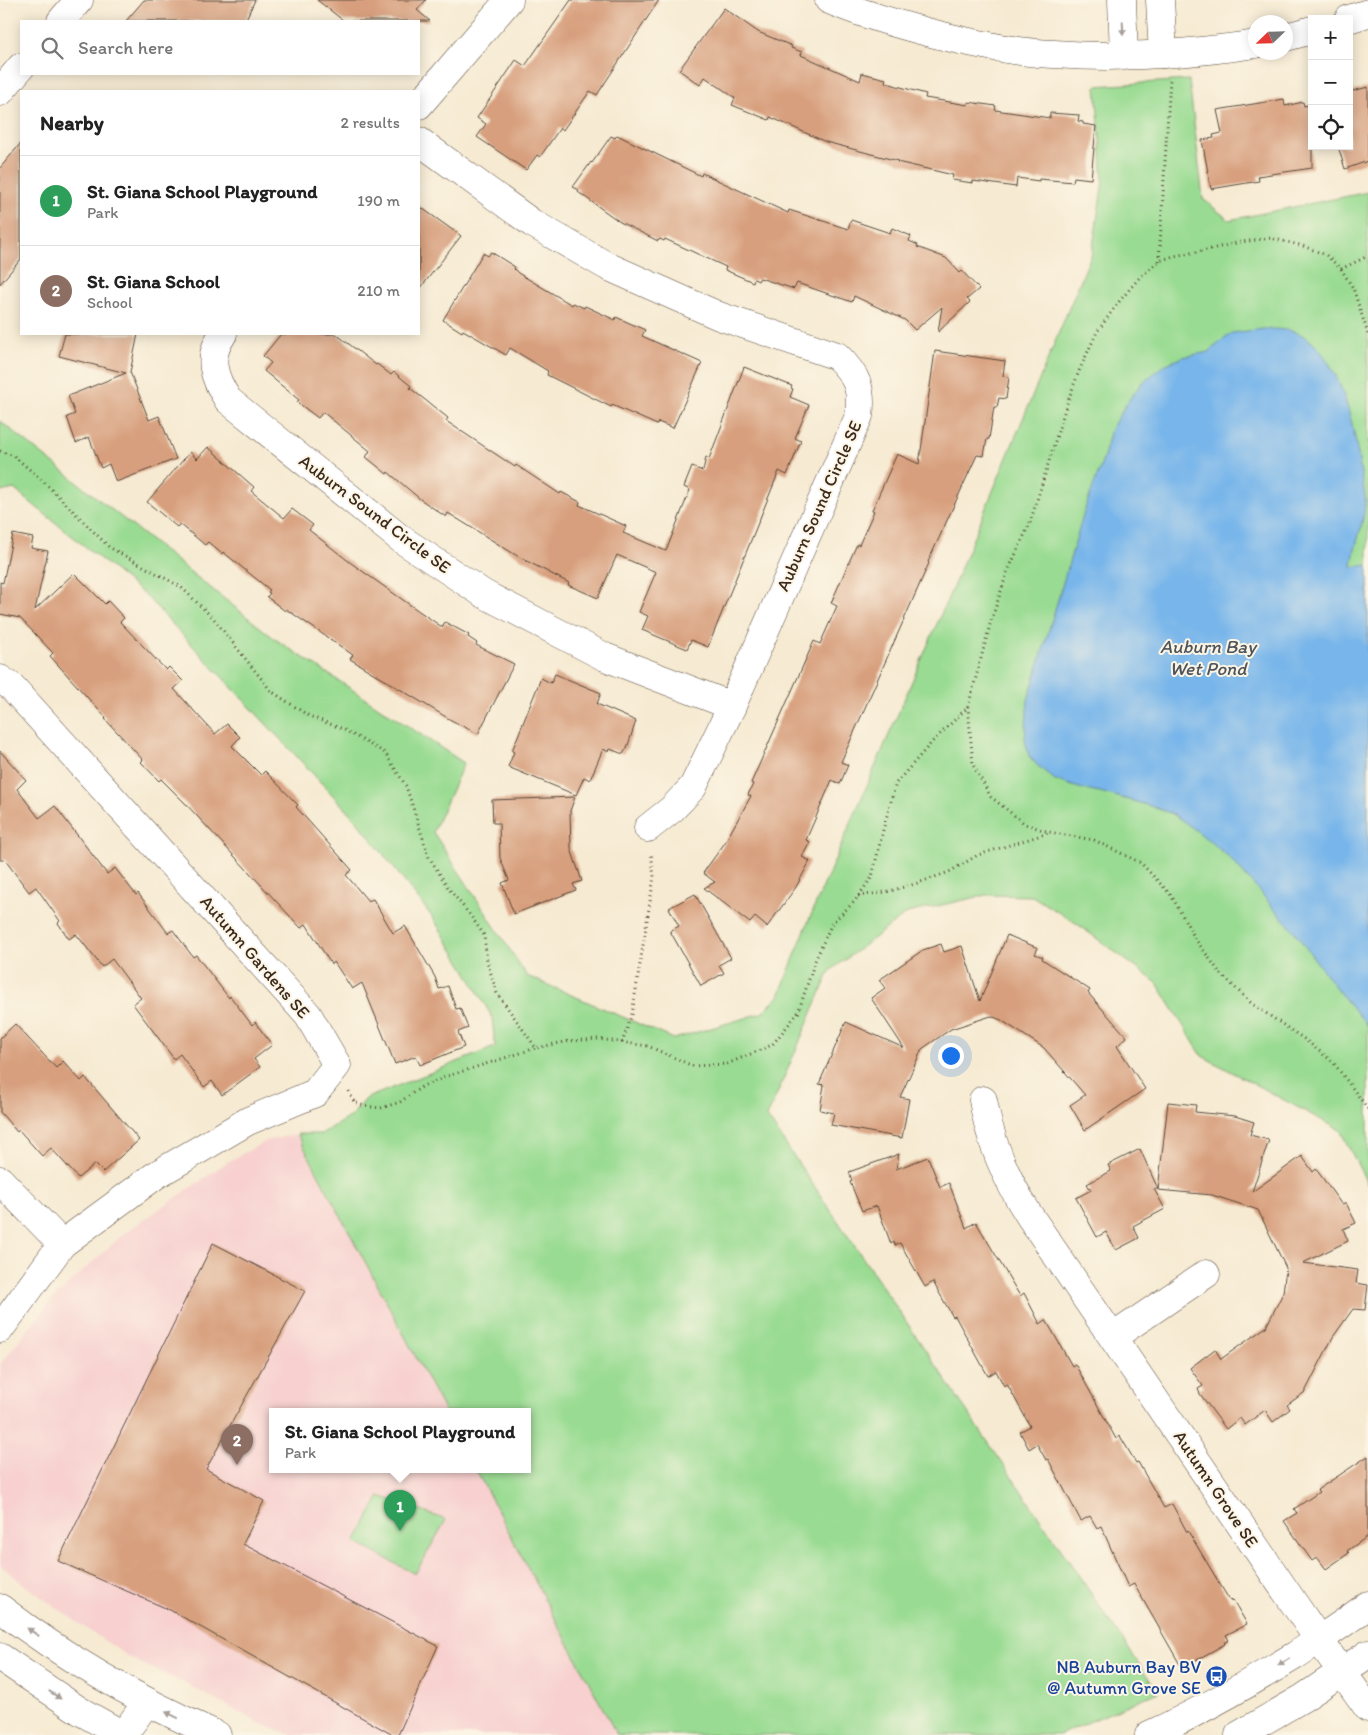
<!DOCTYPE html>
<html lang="en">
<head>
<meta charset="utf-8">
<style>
	:root { --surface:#fff; --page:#f6f6f6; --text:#222; --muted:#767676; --line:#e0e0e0; --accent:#0f766e }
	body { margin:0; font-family:Itim,sans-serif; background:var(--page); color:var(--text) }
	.controls { position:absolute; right:15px; top:15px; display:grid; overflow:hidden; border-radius:0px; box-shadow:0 2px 12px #0003 }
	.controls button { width:45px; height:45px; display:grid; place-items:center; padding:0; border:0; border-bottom:1px solid var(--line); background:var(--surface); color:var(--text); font:25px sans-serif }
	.compass { position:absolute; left:1248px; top:15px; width:45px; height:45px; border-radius:50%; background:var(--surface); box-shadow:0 2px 12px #0003; rotate:247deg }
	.you { position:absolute; left:950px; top:1055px; width:18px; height:18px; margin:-12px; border:4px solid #fff; border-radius:50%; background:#1a73e8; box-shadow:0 0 0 8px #1a73e833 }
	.badge { display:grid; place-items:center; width:32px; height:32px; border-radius:50%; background:var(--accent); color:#fff; font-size:16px; font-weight:700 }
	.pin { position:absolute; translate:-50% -41px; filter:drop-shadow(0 1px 2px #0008) }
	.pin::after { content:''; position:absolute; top:26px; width:18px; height:15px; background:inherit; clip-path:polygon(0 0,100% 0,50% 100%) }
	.popup { position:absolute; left:269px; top:1408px; width:262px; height:65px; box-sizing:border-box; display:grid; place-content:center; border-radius:0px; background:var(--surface); filter:drop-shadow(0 1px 4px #0005); font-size:16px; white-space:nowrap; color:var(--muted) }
	.popup b { font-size:19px; color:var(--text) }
	.popup::after { content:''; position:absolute; left:50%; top:100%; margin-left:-10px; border:10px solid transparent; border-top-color:var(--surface) }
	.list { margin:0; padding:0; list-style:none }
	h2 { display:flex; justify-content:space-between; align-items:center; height:65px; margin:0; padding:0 20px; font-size:21px }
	h2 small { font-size:16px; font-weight:400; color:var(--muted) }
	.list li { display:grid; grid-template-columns:32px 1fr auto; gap:15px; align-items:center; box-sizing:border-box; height:90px; padding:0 20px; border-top:1px solid var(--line) }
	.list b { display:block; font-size:19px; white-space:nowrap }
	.list p { margin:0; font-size:16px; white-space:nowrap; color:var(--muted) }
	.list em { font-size:16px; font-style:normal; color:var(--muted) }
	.icon { flex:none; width:28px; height:28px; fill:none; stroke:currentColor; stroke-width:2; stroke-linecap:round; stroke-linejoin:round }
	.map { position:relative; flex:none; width:1368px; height:1735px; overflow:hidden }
	.search { position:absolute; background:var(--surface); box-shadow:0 2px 12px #0003; left:20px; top:20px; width:400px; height:55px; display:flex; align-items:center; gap:12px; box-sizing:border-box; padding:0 18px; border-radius:0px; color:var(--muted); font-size:19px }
	.panel { position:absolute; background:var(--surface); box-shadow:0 2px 12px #0003; left:20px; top:90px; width:400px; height:245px; border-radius:0px }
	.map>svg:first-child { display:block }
	.built { fill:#f7d0cf }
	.green { fill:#99db92; stroke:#6a8258 }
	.water { fill:#77b5ea; stroke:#597084 }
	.building { fill:#d79f7d }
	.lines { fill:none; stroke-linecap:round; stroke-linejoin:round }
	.minor-casing { stroke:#574739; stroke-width:29 }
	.tertiary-casing { stroke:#574739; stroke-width:29 }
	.path { stroke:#574739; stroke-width:3; stroke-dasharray:1 4; stroke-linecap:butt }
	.minor { stroke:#fff; stroke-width:28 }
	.tertiary { stroke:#fff; stroke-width:28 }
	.oneway { fill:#a79f9a }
	.labels { text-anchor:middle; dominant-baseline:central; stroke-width:4; stroke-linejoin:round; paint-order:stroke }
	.street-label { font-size:18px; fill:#3b2a1e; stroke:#fcf5e5 }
	.transit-label { font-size:18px; fill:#164399; stroke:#fcf5e5; text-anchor:end }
	.water-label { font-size:19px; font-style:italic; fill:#4d545b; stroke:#fcf5e5 }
</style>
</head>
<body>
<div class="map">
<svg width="1368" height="1735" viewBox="0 0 1368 1735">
	<rect width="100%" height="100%" fill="#fcf5e5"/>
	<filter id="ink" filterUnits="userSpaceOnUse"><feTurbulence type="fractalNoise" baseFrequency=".02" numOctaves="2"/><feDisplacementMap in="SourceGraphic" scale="10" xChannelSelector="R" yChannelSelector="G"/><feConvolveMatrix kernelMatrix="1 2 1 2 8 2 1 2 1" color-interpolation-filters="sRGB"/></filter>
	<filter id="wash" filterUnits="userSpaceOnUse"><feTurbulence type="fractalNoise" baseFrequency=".0096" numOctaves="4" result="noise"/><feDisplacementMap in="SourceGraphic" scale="20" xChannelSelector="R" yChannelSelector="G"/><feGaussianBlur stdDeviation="1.12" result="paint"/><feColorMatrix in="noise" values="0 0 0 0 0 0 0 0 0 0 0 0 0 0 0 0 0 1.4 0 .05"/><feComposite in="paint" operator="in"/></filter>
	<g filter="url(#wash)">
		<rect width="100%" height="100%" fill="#f6ead2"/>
		<path class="built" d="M297 1134 445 1412H272V1470H476L617 1735H293L257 1722 186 1684 132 1659 81 1625 27 1587 0 1565V1364L53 1299 122 1235 226 1163 266 1141Z"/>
		<g class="green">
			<path d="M1189 80 1203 199 1229 220 1368 192V1185L1340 1130 1202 1056 1157 983 1076 923 1032 896 986 895 907 913 830 971 767 1117 1158 1692 1059 1735H617L476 1470H528V1412H445L297 1134H321L351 1116 367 1098 495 1047 492 1017 466 971 433 918 358 822 146 596 14 489 0 492V421L275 639 464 763 433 832 527 976 674 1039 762 1013 779 996 808 922 955 582 1092 253 1103 181 1096 86Z"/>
			<path d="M380 1496 446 1520 415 1574 355 1542Z"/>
		</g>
		<path class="water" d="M1263 329C1277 329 1292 329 1304 336 1343 361 1355 432 1361 473 1362 483 1366 494 1365 504 1364 525 1354 545 1352 567L1368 565V1026L1339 992 1293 930 1229 857 1197 831 1173 814 1147 805 1100 792 1079 788 1055 780 1038 766 1029 756 1025 740 1028 700 1085 509 1104 457 1111 429 1128 401 1142 383 1164 365 1183 357 1209 352 1220 342 1232 333Z"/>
		<g id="blocks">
			<g class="building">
				<path d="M144 0H255L245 21H126Z"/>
				<path d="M317 0H426L417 10 430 21H344Z"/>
				<path d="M571 0H659L597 95 590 91 563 130 560 128 540 157 537 155 526 170 477 137 486 124 477 118 516 60 525 66Z"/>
				<path d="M724 8 758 32 792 46 791 48 802 52 801 55 860 81 862 73 886 79 885 82 897 86 926 94 925 98 968 105V102L996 106 995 110 1050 118V113L1079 115 1078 121 1083 122V124L1096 126 1091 179 1074 177 1073 182 1039 179V181L1017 178 1016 187 973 181V183L952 180 953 175 897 162 898 161 826 142 770 117 769 120 732 105 735 98 705 77 700 85 679 70Z"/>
				<path d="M1368 87V161L1345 169 1338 146H1349V92Z"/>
				<path d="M1284 99 1285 106 1303 102 1304 106 1312 104V168L1258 176 1259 181 1211 189 1202 140 1214 138 1213 135 1222 133 1217 110Z"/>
				<path d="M617 135 701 176 702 173 788 213 789 210 848 229 851 220 890 233 892 228 911 236 909 241 918 245 917 247 946 258 960 273 962 271 979 289 967 299 970 302 938 332 942 307 915 330 905 320 854 296 852 302 797 283 794 289 760 278 758 281 754 279 753 282 725 270 726 267 665 239 664 241 660 239 658 241 620 222 578 192 579 190 573 187 591 162 592 163 611 136 615 138Z"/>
				<path d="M21 143V259L0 284V168Z"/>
				<path d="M419 206 461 236 419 290Z"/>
				<path d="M491 252 515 267 514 269 518 273 572 305 573 303 584 308 585 306 615 320 616 317 645 330 642 336 702 363 673 428 658 422 657 425 612 405 611 407 547 375 548 371 510 348 506 355 463 330 462 332 443 320 483 253 488 256Z"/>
				<path d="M65 334H138L130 372 149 420 159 416 176 459 116 482 109 464 101 468 89 437 76 443 67 417 75 414 68 396 126 373 59 356Z"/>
				<path d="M281 334H336L376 365 377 364 391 375 394 372 411 386 410 388 448 418 446 421 515 467 516 465 560 494 561 492 580 502 579 505 626 526 623 533 666 551 690 490 684 487 692 467 703 471 706 457 709 459 744 367 792 386 791 388 793 389 790 397 809 405 795 438 801 441 787 475 779 471 708 647 691 640 687 649 642 630 648 616 639 612 656 572 617 555 598 598 568 585 569 583 519 557 448 513 446 517 420 499 388 472 387 474 366 457 370 451 323 412 318 418 297 402 299 400 264 371 271 363 263 356Z"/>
				<path d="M935 351 1005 361 1003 376 1009 377 1006 399 999 398 997 407H994L989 439H987L984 456 977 455 928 562 929 563 841 762 848 765 840 784 832 780 806 840 810 842 802 857 810 861 796 887 767 927 755 917 750 923 704 888 715 882 703 873 724 844 751 796 748 795 753 784 751 783 814 641 820 644 837 606 831 603 857 544 859 545 874 511 872 510 897 454 919 464Z"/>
				<path d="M208 447 254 487 251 491 284 518 292 509 313 525 309 530 351 563 403 600 442 627 445 622 469 635 468 637 477 643 476 645 514 664 478 734 451 720 350 659 353 655 286 609 285 611 267 597 270 593 268 592 270 590 223 552 222 554 208 542 205 545 180 524 177 527 147 502 190 452 197 459Z"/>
				<path d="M13 534 33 538 31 548 48 551 35 610 74 573 105 604 108 601 124 618 120 622 166 670 169 667 183 681 174 689 215 734 227 724 240 737 232 746 261 775 265 771 298 805 296 807 352 870 346 875 368 901 373 899 393 933 405 926 435 977 439 989 448 986 456 1009 460 1008 468 1028 458 1032 464 1047 420 1065 416 1056 395 1064 362 983 352 989 334 962 331 964 306 924 301 928 184 802 161 779 159 781 141 762 143 760 105 719 106 718 50 656 53 653 20 618 0 614V582L3 583Z"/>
				<path d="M555 674 601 693 597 704 636 721 627 748 623 754 610 749 609 752 603 749 590 780 584 777 576 795 508 767 514 752 512 751 541 678 551 683Z"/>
				<path d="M0 751 26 780 17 789 39 818 55 806 107 874 115 868 136 895 138 893 168 933 173 930 193 957 196 955 229 998 230 996 252 1025 255 1022 272 1045 254 1059 260 1067 222 1095 212 1081 204 1087 180 1054 174 1059 133 1004 141 998 112 959 102 967 76 934 69 939 58 923 60 921 36 887 29 892 5 860H0Z"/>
				<path d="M575 797 570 811 571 849 582 881 573 884 576 890 514 914 502 883 509 880 500 858 499 823H493L492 800Z"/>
				<path d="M695 894 731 958 719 965 724 973 701 986 670 931 679 926 669 908Z"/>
				<path d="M1007 935 1038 948 1035 954 1043 957 1042 959 1090 990 1088 993 1127 1037 1117 1046 1145 1089 1085 1130 1070 1105 1085 1095 1044 1048 1001 1020 991 1016 951 1029 922 1049 900 1097 909 1099 902 1138 831 1125 834 1113 820 1110 824 1085 819 1084 846 1022 904 1048 871 998 885 988 879 980 923 950 941 944 944 952 962 946 980 1001Z"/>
				<path d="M15 1024 56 1068 63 1061 81 1081 85 1077 139 1140 103 1172 95 1164 78 1178 51 1148 42 1156 19 1130 17 1132 0 1112V1038Z"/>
				<path d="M1168 1102 1196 1105 1195 1112 1235 1116 1254 1122 1250 1135 1269 1140 1252 1192 1302 1156 1313 1172 1316 1169 1342 1205 1346 1203 1356 1223 1343 1229 1348 1241 1303 1263 1358 1270 1356 1283 1368 1285 1365 1310 1353 1309 1333 1337 1305 1392 1287 1405 1290 1409 1273 1422 1265 1410 1245 1425 1240 1418 1226 1429 1200 1394 1198 1389 1203 1386 1190 1368 1215 1349 1221 1359 1266 1327 1283 1293 1286 1268 1258 1210 1212 1195 1158 1190Z"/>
				<path d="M1140 1149 1158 1189H1154L1165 1209 1133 1226 1139 1238 1116 1250 1106 1232 1097 1237 1076 1198 1091 1190 1087 1184 1111 1171 1108 1165Z"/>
				<path d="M899 1154 896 1169 928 1157 940 1187 949 1183 966 1228 976 1222 1020 1296 1024 1293 1040 1324 1046 1320 1072 1366 1075 1364 1116 1439 1120 1436 1136 1463 1138 1462 1164 1508 1172 1504 1187 1532 1188 1531 1230 1601 1233 1600 1247 1624 1226 1635 1229 1640 1224 1643 1225 1644 1182 1668 1134 1584 1128 1587 1101 1526 1097 1528 1090 1516 1081 1521 1048 1459 1046 1460 1037 1444 1029 1449 1020 1432 1030 1426 1007 1384 1004 1386 996 1371 988 1376 955 1316 953 1317 933 1282 925 1287 900 1243 895 1245 894 1242 891 1244 877 1206 862 1211 850 1182 852 1181 849 1172Z"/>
				<path d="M213 1243 305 1291 206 1469 264 1501 243 1544 438 1646 398 1735H393L170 1610 58 1561Z"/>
				<path d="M1368 1456V1536L1347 1551 1349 1553 1326 1569 1317 1557 1312 1561 1284 1521 1297 1513 1294 1509 1319 1492 1317 1490Z"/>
			</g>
		</g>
	</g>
	<g filter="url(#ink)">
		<use href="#blocks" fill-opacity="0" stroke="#574739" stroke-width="1"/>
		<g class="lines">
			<defs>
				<g id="minor">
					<path d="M829 0C857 12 886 21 916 29 960 41 1008 52 1054 54 1122 59 1189 54 1256 44"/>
					<path d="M1122 0 1124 56"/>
					<path d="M1160 0 1163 54"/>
					<path d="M1349 19 1368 13"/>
					<path d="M61 21 79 0"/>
					<path d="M1286 37 1312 30"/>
					<path d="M0 92 21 67"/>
					<path d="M419 105 509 0"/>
					<path d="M223 334C206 358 214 378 228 400L401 539 484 594 605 657 732 706 859 416C863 388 856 375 837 356L719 316 607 266 532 223 419 141"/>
					<path d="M0 679 12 687 308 1015 337 1065 315 1093 248 1121 156 1175 62 1244 0 1329"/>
					<path d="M648 828 672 809 693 787 732 706"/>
					<path d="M983 1100C990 1143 1006 1179 1029 1215L1319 1640 1368 1708"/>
					<path d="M0 1180 62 1244"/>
					<path d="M1113 1337 1206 1274"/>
					<path d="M123 1735 147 1702"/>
				</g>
				<g id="tertiary">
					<path d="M0 1608C66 1659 140 1701 217 1735"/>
					<path d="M0 1657 80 1711 123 1735"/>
					<path d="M1149 1735C1200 1712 1248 1684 1296 1655 1320 1639 1345 1623 1368 1605"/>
					<path d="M1239 1735 1303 1698 1368 1654"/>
				</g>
			</defs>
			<use href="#minor" class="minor-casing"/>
			<use href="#tertiary" class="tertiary-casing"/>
			<g class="path">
				<path d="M1159 261 1170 79"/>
				<path d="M1341 269 1368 256"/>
				<path d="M1368 334 1353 288 1341 269 1326 255 1303 246 1271 238 1241 242 1207 250 1174 256 1159 261 1139 278 1118 303 1097 332 1079 371 1065 409 1030 523 1007 573 991 621 968 707 973 765 991 797 1025 824 1049 832 1094 840 1141 863 1171 895 1196 940 1220 973 1251 1003 1304 1039 1333 1062 1368 1109"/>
				<path d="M0 451 14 456 44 482 109 547 181 587 214 619 271 691 309 716 343 729 385 753 406 786 429 857 449 889 470 915 484 935 487 961 497 993 536 1048 569 1041 598 1039 648 1046 693 1066 727 1064 772 1045 798 1013 815 961 832 923 854 902 872 877 883 830 896 783 933 741 968 707"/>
				<path d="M858 896 886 892 915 884 949 872 978 855 1048 833"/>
				<path d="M622 1043 632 1014 654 877 651 852"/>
				<path d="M349 1091 354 1102 364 1106 381 1108 400 1102 423 1086 448 1076 536 1048"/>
			</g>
			<use href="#minor" class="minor"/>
			<use href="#tertiary" class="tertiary"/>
		</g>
		<defs><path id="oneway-solid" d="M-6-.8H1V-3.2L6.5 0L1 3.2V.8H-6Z" transform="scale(1.25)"/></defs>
		<g class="oneway">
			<use href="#oneway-solid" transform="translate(1123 28) rotate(87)"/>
			<use href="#oneway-solid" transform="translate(33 1632) rotate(-146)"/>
			<use href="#oneway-solid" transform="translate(1284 1662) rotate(148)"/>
			<use href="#oneway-solid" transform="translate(55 1695) rotate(33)"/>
			<use href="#oneway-solid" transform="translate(172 1715) rotate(-154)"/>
		</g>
	</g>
	<defs>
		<symbol id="bus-disc" viewBox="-11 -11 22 22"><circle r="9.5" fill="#1a4fb4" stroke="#fcf5e5"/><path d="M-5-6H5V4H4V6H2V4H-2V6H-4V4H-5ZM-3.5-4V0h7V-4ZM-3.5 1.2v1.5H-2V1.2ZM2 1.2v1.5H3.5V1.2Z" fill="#fff"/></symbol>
	</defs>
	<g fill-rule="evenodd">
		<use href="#bus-disc" x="1204" y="1664" width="25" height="25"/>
	</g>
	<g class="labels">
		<g class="street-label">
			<text transform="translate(819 506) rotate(-66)">Auburn Sound Circle SE</text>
			<text transform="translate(375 514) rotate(37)">Auburn Sound Circle SE</text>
			<text transform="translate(255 957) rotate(49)">Autumn Gardens SE</text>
			<text transform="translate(1216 1489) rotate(56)">Autumn Grove SE</text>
		</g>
		<g class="transit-label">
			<text x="1201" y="1667">NB Auburn Bay BV<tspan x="1201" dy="21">@ Autumn Grove SE</tspan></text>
		</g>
		<g class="water-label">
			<text x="1208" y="646">Auburn Bay<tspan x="1208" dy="22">Wet Pond</tspan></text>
		</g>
	</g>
</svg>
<div class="controls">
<button>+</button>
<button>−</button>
<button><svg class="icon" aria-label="locate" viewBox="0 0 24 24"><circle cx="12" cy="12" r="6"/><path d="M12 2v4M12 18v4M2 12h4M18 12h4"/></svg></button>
</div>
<svg class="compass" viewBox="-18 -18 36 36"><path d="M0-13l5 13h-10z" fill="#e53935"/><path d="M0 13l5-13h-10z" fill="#767676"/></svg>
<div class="you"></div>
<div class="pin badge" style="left:400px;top:1531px;background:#2e9e5b">1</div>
<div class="popup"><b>St. Giana School Playground</b>Park</div>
<div class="pin badge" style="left:237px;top:1465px;background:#8d6e63">2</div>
<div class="search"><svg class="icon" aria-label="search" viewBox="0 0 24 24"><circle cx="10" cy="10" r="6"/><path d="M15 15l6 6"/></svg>Search here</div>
<section class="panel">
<h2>Nearby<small>2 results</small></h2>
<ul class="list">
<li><span class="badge" style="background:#2e9e5b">1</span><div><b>St. Giana School Playground</b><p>Park</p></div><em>190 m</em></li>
<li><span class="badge" style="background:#8d6e63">2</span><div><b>St. Giana School</b><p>School</p></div><em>210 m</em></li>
</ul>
</section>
</div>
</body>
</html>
